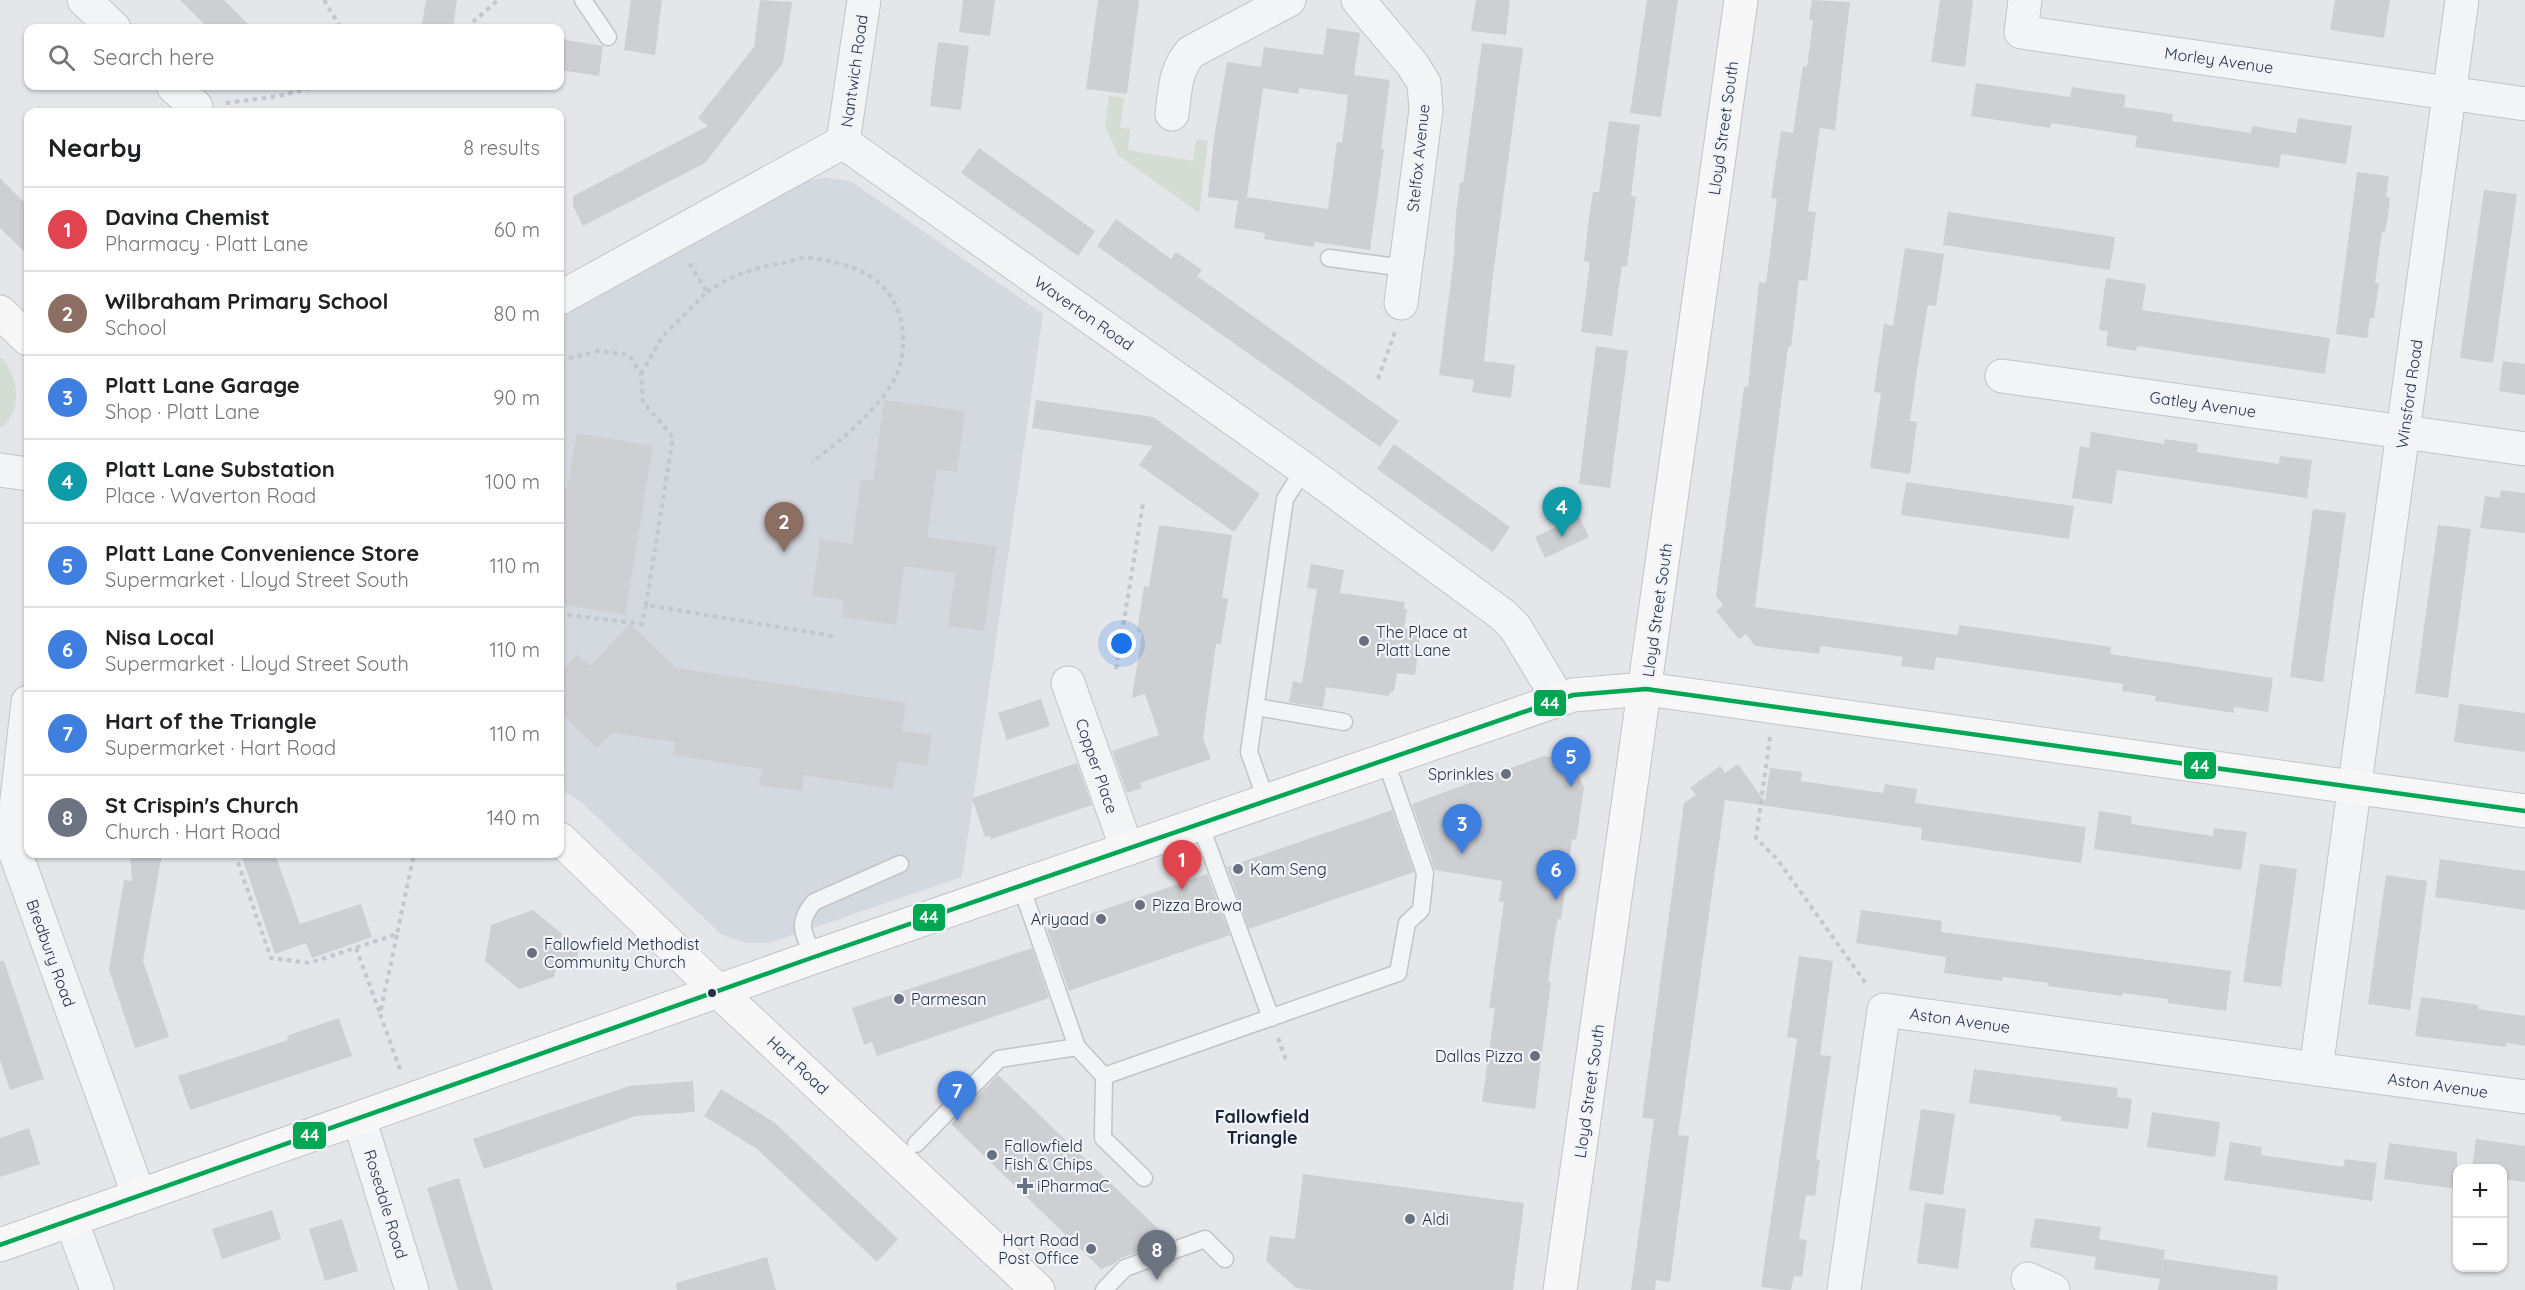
<!DOCTYPE html>
<html lang="en">
<head>
<meta charset="utf-8">
<style>
	:root { --surface:#fff; --page:#f6f6f6; --text:#202124; --muted:#757577; --line:#e0e0e0; --accent:#69707f }
	body { margin:0; font-family:Quicksand,sans-serif; background:var(--page); color:var(--text) }
	.controls { position:absolute; right:18px; bottom:18px; display:grid; overflow:hidden; border-radius:12px; box-shadow:0 2px 4px #0004 }
	.controls button { width:54px; height:54px; display:grid; place-items:center; padding:0; border:0; border-bottom:2px solid var(--line); background:var(--surface); color:var(--text); font:30px sans-serif }
	.you { position:absolute; left:1122px; top:644px; width:21px; height:21px; margin:-15px; border:4px solid #fff; border-radius:50%; background:#1a73e8; box-shadow:0 0 0 9px #1a73e833 }
	.badge { display:grid; place-items:center; width:39px; height:39px; border-radius:50%; background:var(--accent); color:#fff; font-size:20px; font-weight:700 }
	.pin { position:absolute; translate:-50% -50px; filter:drop-shadow(0 2px 3px #0008) }
	.pin::after { content:''; position:absolute; top:32px; width:21px; height:18px; background:inherit; clip-path:polygon(0 0,100% 0,50% 100%) }
	.list { margin:0; padding:0; list-style:none }
	h2 { display:flex; justify-content:space-between; align-items:center; height:78px; margin:0; padding:0 24px; font-size:26px }
	h2 small { font-size:20px; font-weight:400; color:var(--muted) }
	.list li { display:grid; grid-template-columns:39px 1fr auto; gap:18px; align-items:center; box-sizing:border-box; height:84px; padding:0 24px; border-top:2px solid var(--line) }
	.list b { display:block; font-size:22px; white-space:nowrap }
	.list p { margin:0; font-size:20px; white-space:nowrap; color:var(--muted) }
	.list em { font-size:20px; font-style:normal; color:var(--muted) }
	.icon { flex:none; width:33px; height:33px; fill:none; stroke:currentColor; stroke-width:2; stroke-linecap:round; stroke-linejoin:round }
	.map { position:relative; flex:none; width:2525px; height:1290px; overflow:hidden }
	.search { position:absolute; background:var(--surface); box-shadow:0 2px 4px #0004; left:24px; top:24px; width:540px; height:66px; display:flex; align-items:center; gap:15px; box-sizing:border-box; padding:0 21px; border-radius:12px; color:var(--muted); font-size:22px }
	.panel { position:absolute; background:var(--surface); box-shadow:0 2px 4px #0004; left:24px; top:108px; width:540px; height:750px; border-radius:12px }
	.map>svg:first-child { display:block }
	.built { fill:#d4d9e0 }
	.green { fill:#d4ddd4 }
	.building { fill:#cecfd3; fill-rule:evenodd }
	.lines { fill:none; stroke-linecap:round; stroke-linejoin:round }
	.lane-casing { stroke:#c2c4c7; stroke-width:19 }
	.street-casing { stroke:#c2c4c7; stroke-width:35 }
	.secondary-casing { stroke:#c2c4c7; stroke-width:35 }
	.path { stroke:#c4c7cc; stroke-width:4; stroke-dasharray:4.5 4.5; stroke-linecap:butt }
	.lane { stroke:#f3f4f6; stroke-width:16 }
	.street { stroke:#f3f4f6; stroke-width:33 }
	.secondary { stroke:#f7f7f7; stroke-width:33 }
	.bus-1-casing { stroke:#f1f4f9; stroke-width:9 }
	.bus-1 { stroke:#00a651; stroke-width:4.5 }
	.poi-dot { fill:#69707f; stroke:#f1f4f9; stroke-width:2 }
	.bus-dot { fill:#273146; stroke:#f1f4f9; stroke-width:2 }
	.labels { text-anchor:middle; dominant-baseline:central; stroke-width:4.5; stroke-linejoin:round; paint-order:stroke }
	.street-label { font-size:16px; fill:#273146; stroke:#f1f4f9 }
	.poi-label { font-size:16px; fill:#273146; stroke:#f1f4f9; text-anchor:start }
	.neighbourhood-label { font-size:18px; font-weight:bold; fill:#1a2236; stroke:#f1f4f9 }
	.line-badge { stroke:#f1f4f9; stroke-width:2 }
	.badge-label { font-size:16px; text-anchor:middle; font-weight:bold; fill:#fff }
</style>
</head>
<body>
<div class="map">
<svg width="2525" height="1290" viewBox="0 0 2525 1290">
	<rect width="100%" height="100%" fill="#e4e6e9"/>
	<path class="built" d="M826 177 852 182 1043 314 962 877 769 943H746L722 935 581 802 560 789V315L805 181Z"/>
	<g class="green">
		<path d="M1109 96 1124 98 1120 128 1130 129 1128 150 1193 161 1196 139 1208 141 1199 213 1118 155 1105 126Z"/>
		<path d="M0 357C19 375 24 411 0 428Z"/>
	</g>
	<g class="building">
		<path d="M180 0H224L252 28H208Z"/>
		<path d="M426 0H457L453 28 422 24Z"/>
		<path d="M631 0H662L655 55 624 50Z"/>
		<path d="M760 0 792 2 783 63 705 163 583 226 573 206V196L708 126 698 118 754 47Z"/>
		<path d="M963 0H995L990 36 959 32Z"/>
		<path d="M1098 0H1139L1127 94 1086 89Z"/>
		<path d="M1476 0H1510L1506 35 1471 31Z"/>
		<path d="M1647 0H1678L1661 117 1630 113Z"/>
		<path d="M1812 0 1850 2 1835 130 1820 128 1808 211 1816 212 1807 281 1799 280 1791 347H1788L1755 607 1958 635 1959 625 2111 647 2110 654 2273 678 2268 712 2234 707V713L2155 701 2156 696 2122 691 2123 684 1936 657 1934 670 1901 666 1903 657 1861 651 1820 646 1819 654 1755 646 1746 634 1739 639 1716 611 1723 605 1716 596 1744 387H1748L1759 282 1766 283 1777 199 1771 198 1781 131 1793 133 1803 66 1807 67 1813 21 1809 20Z"/>
		<path d="M1940 0H1973L1965 67 1931 62Z"/>
		<path d="M2335 0H2390L2384 38 2330 30Z"/>
		<path d="M1327 28 1360 33 1354 75 1390 80 1381 149H1384L1370 250 1315 242 1314 247 1264 239 1265 233 1234 228 1238 201 1208 197 1214 138 1227 62 1261 67 1264 47 1323 55ZM1263 88 1298 94 1299 88 1348 95 1342 143 1337 142 1328 209 1247 197Z"/>
		<path d="M560 39 603 46 599 76 560 70Z"/>
		<path d="M938 42 969 46 961 110 930 106Z"/>
		<path d="M1482 43 1523 48 1492 283 1484 361 1515 365 1511 398 1472 392 1474 380 1439 375 1454 256 1456 213 1460 183H1463Z"/>
		<path d="M1976 83 2070 97 2072 87 2126 95 2124 107 2173 114 2172 121 2251 133 2252 126 2296 133 2298 118 2352 126 2346 164 2281 154 2279 168 2135 147 2137 136 2051 123 2050 128 1971 116Z"/>
		<path d="M1609 121 1640 125 1631 196 1636 197 1629 250 1627 266H1622L1612 336 1581 332 1590 262 1584 261 1588 226 1593 192H1599Z"/>
		<path d="M979 148 1095 231 1078 256 961 173Z"/>
		<path d="M2357 172 2389 176 2386 197 2390 198 2388 215 2385 232H2382L2375 283H2379L2374 318H2370L2367 338 2336 334Z"/>
		<path d="M0 178 28 206V255L0 228Z"/>
		<path d="M2484 190 2517 194 2493 363 2460 358Z"/>
		<path d="M1948 212 2115 237 2110 270 1943 245Z"/>
		<path d="M1116 219 1171 259 1176 252 1202 270 1197 276 1399 421 1380 447 1097 246Z"/>
		<path d="M1905 248 1944 254 1936 306 1928 305 1918 364 1910 421 1917 422 1910 474 1870 468 1881 393 1874 392 1884 324 1893 326Z"/>
		<path d="M2106 278 2146 284 2142 310 2330 338 2325 374 2137 346 2136 351 2106 346 2108 331 2099 330Z"/>
		<path d="M1596 346 1628 351 1610 488 1579 484Z"/>
		<path d="M2503 361 2525 364V395L2499 391Z"/>
		<path d="M884 400 965 411 957 472 937 469 927 537 996 546 984 631 948 626 955 573 904 566 896 625 842 617 844 600 812 596 820 539 852 544 861 479 873 480Z"/>
		<path d="M1036 400 1153 417 1260 494 1234 532 1139 465 1153 446 1032 428Z"/>
		<path d="M2091 432 2164 444 2165 439 2198 444 2197 452 2279 464 2280 456 2312 460 2307 498 2117 470 2112 504 2072 498 2080 446 2089 448Z"/>
		<path d="M577 433 653 446 625 615 560 604V486L567 488Z"/>
		<path d="M1394 444 1510 527 1493 552 1377 469Z"/>
		<path d="M1906 482 2074 506 2069 539 1901 515Z"/>
		<path d="M2501 490 2525 493V533L2480 528 2485 496 2500 498Z"/>
		<path d="M2313 509 2346 513 2323 682 2290 677Z"/>
		<path d="M1579 516 1589 537 1545 558 1535 537Z"/>
		<path d="M1159 525 1232 535 1222 598 1228 599 1221 644H1216L1203 738 1211 759 1140 783 1142 788 1127 793 1112 751 1159 735 1145 694 1132 698 1142 633 1137 632 1144 586 1149 587Z"/>
		<path d="M2438 525 2471 529 2448 698 2415 693Z"/>
		<path d="M1311 564 1344 570 1340 593 1405 602 1404 609H1407L1404 628 1421 630 1415 675 1397 673 1394 691H1392L1388 696 1326 687 1323 708 1289 702 1293 681 1302 683 1317 589 1307 588Z"/>
		<path d="M630 624 676 668 906 703 902 731 932 735 927 766 898 761 893 789 804 775 802 791 759 785 762 769 673 755 675 742 612 733 597 748 560 712V672L577 654 590 666Z"/>
		<path d="M1041 699 1050 726 1007 740 998 713Z"/>
		<path d="M2459 704 2525 713V752L2454 742Z"/>
		<path d="M1544 756 1573 761 1584 788 1576 840 1572 839 1561 919H1558L1555 934 1548 982H1551L1535 1109 1482 1102 1495 1008H1489L1504 902 1499 901 1502 881 1435 870 1412 804Z"/>
		<path d="M1077 763 1092 805 991 839 990 836 985 837 972 798Z"/>
		<path d="M1738 764 1765 802 1770 768 1802 772 1801 781 1883 793 1885 784 1917 789 1915 803 2086 827 2081 863 1921 840 1922 828 1725 800 1678 1135 1689 1136 1670 1282 1656 1280 1655 1290H1631L1654 1119 1642 1118 1684 803 1696 795 1690 788 1720 766 1725 773Z"/>
		<path d="M1392 810 1414 872 1249 929 1227 867Z"/>
		<path d="M2099 811 2132 816 2131 824 2213 836 2214 828 2247 832 2241 870 2094 849Z"/>
		<path d="M130 854H162L143 961 169 1037 135 1048 109 970 124 880 132 881Z"/>
		<path d="M241 854H275L300 924 361 904 372 937 312 958 306 943 275 954Z"/>
		<path d="M2440 859 2525 871V910L2435 897Z"/>
		<path d="M2260 864 2297 869 2281 987 2243 982Z"/>
		<path d="M1207 874 1230 935 1069 991 1047 929Z"/>
		<path d="M2386 875 2427 881 2410 1010 2368 1004Z"/>
		<path d="M533 910 562 934 560 944 579 947 575 970 556 967 554 977 519 989 485 961 491 925Z"/>
		<path d="M1861 910 1942 921 1941 932 2231 971 2226 1011 2168 1003V999L2122 993V996L2048 986 2049 983 2003 977 2002 981 1944 973 1946 957 1856 943Z"/>
		<path d="M1032 948 1049 998 877 1056 872 1042 864 1045 852 1008Z"/>
		<path d="M1799 956 1833 961 1820 1055 1831 1056 1816 1159 1820 1160 1815 1196 1806 1195 1799 1239 1807 1240 1802 1277 1794 1276 1791 1290H1783L1761 1287 1797 1039 1787 1037Z"/>
		<path d="M0 961H4L44 1079 10 1090 0 1060Z"/>
		<path d="M2421 997 2479 1005 2478 1009 2525 1016V1046L2507 1043 2506 1047 2415 1036Z"/>
		<path d="M339 1018 352 1056 190 1110 178 1076 288 1040 287 1036Z"/>
		<path d="M1974 1069 2118 1088 2117 1097 2132 1099 2128 1129 2061 1121V1116L1969 1103Z"/>
		<path d="M998 1075 1076 1150 1170 1240 1121 1258 1114 1264 1101 1269 951 1124Z"/>
		<path d="M693 1081 695 1112 636 1116 484 1169 473 1139 629 1086Z"/>
		<path d="M721 1089 775 1123 898 1239 877 1262 757 1149 704 1116Z"/>
		<path d="M1921 1109 1955 1114 1943 1195 1909 1190Z"/>
		<path d="M2152 1112 2220 1122 2215 1157 2147 1147Z"/>
		<path d="M29 1128 40 1164 0 1177V1138Z"/>
		<path d="M2476 1139 2525 1146V1182L2502 1179V1168H2472Z"/>
		<path d="M2230 1142 2262 1147 2261 1155 2343 1167 2345 1159 2377 1163 2372 1201 2224 1180Z"/>
		<path d="M2389 1143 2457 1152V1189L2384 1179Z"/>
		<path d="M1303 1174 1524 1203 1513 1290H1313L1296 1288 1266 1261 1270 1236 1295 1239Z"/>
		<path d="M459 1178 481 1252 493 1290H458L427 1188Z"/>
		<path d="M1925 1203 1966 1209 1958 1269 1917 1263Z"/>
		<path d="M272 1210 281 1239 222 1259 212 1229Z"/>
		<path d="M2035 1218 2101 1227 2099 1239 2165 1250 2161 1278 2164 1259 2278 1276 2277 1290H2158L2160 1279 2094 1269 2096 1257 2030 1247Z"/>
		<path d="M342 1219 358 1271 325 1281 309 1229Z"/>
		<path d="M767 1257 776 1290H677L676 1283Z"/>
	</g>
	<g class="lines">
		<defs>
			<g id="lane">
				<path d="M583 0 608 37"/>
				<path d="M1329 258 1405 268"/>
				<path d="M1256 707 1344 722"/>
				<path d="M1266 800 1249 752 1285 499 1304 469"/>
				<path d="M1200 824 1271 1018"/>
				<path d="M1021 886 1077 1047 1104 1076 1103 1138 1144 1178"/>
				<path d="M814 957C804 934 795 924 814 902L900 864"/>
				<path d="M1104 1076 1398 973 1407 923 1421 910 1425 873 1385 759"/>
				<path d="M916 1144 999 1059 1077 1047"/>
				<path d="M1104 1290 1125 1268 1205 1239 1225 1259"/>
			</g>
			<g id="street">
				<path d="M84 0 114 28"/>
				<path d="M1358 0 1412 64 1424 83 1426 110 1401 303"/>
				<path d="M2025 0 2021 32 2525 104"/>
				<path d="M173 86 196 107"/>
				<path d="M1172 114C1175 91 1175 69 1191 52L1289 0"/>
				<path d="M843 142 1304 469 1503 615 1515 627 1559 700"/>
				<path d="M843 142 864 0"/>
				<path d="M560 298 843 142"/>
				<path d="M2002 376 2525 449"/>
				<path d="M0 470 28 474"/>
				<path d="M1068 683 1127 849"/>
				<path d="M28 702 12 843 139 1196"/>
				<path d="M2316 1069 2525 1097"/>
				<path d="M359 1118 412 1290"/>
				<path d="M71 1220 97 1290"/>
				<path d="M2028 1279 2053 1290"/>
				<path d="M1844 1290 1884 1010 2316 1069 2462 0"/>
			</g>
			<g id="secondary">
				<path d="M0 312 28 339"/>
				<path d="M560 839 718 991 1038 1290"/>
				<path d="M0 1245 814 957 1573 695 1646 689 2525 811"/>
				<path d="M1560 1290 1741 0"/>
			</g>
		</defs>
		<use href="#lane" class="lane-casing"/>
		<use href="#street" class="street-casing"/>
		<use href="#secondary" class="secondary-casing"/>
		<g class="path">
			<path d="M324 0 341 28"/>
			<path d="M466 28 498 0"/>
			<path d="M226 103 279 96 319 86"/>
			<path d="M707 292C731 275 754 268 783 263 791 261 801 257 809 258 832 260 860 267 878 282 904 304 909 343 897 374 884 404 839 443 812 462"/>
			<path d="M560 360 599 351 629 355 641 374 643 402 673 437 646 605"/>
			<path d="M641 374 663 336 707 292 688 261"/>
			<path d="M1378 379 1395 332"/>
			<path d="M560 620 569 615 642 624 646 605 833 636"/>
			<path d="M1116 669 1143 504"/>
			<path d="M1770 737 1756 838 1777 859 1867 985"/>
			<path d="M235 854 271 958 310 963 397 934 414 854"/>
			<path d="M397 935 380 1014 401 1072"/>
			<path d="M356 948 380 1013"/>
			<path d="M1278 1038 1286 1060"/>
		</g>
		<use href="#lane" class="lane"/>
		<use href="#street" class="street"/>
		<use href="#secondary" class="secondary"/>
		<defs>
			<path id="bus-1" d="M0 1245 814 957 1573 695 1646 689 2525 811"/>
		</defs>
		<use href="#bus-1" class="bus-1-casing"/>
		<use href="#bus-1" class="bus-1"/>
	</g>
	<g class="poi-dot">
		<circle cx="1364" cy="641" r="6"/>
		<circle cx="1506" cy="774" r="6"/>
		<circle cx="1238" cy="869" r="6"/>
		<circle cx="1140" cy="905" r="6"/>
		<circle cx="1101" cy="919" r="6"/>
		<circle cx="532" cy="953" r="6"/>
		<circle cx="899" cy="999" r="6"/>
		<circle cx="1535" cy="1056" r="6"/>
		<circle cx="992" cy="1155" r="6"/>
		<path d="M1022 1177h6v6h6v6h-6v6h-6v-6h-6v-6h6z"/>
		<circle cx="1410" cy="1219" r="6"/>
		<circle cx="1091" cy="1249" r="6"/>
	</g>
	<circle class="bus-dot" cx="712" cy="993" r="5"/>
	<g class="labels">
		<g class="street-label">
			<text transform="translate(2219 60) rotate(8)">Morley Avenue</text>
			<text transform="translate(854 71) rotate(-82)">Nantwich Road</text>
			<text transform="translate(1723 128) rotate(-82)">Lloyd Street South</text>
			<text transform="translate(1418 158) rotate(-84)">Stelfox Avenue</text>
			<text transform="translate(1084 313) rotate(35)">Waverton Road</text>
			<text transform="translate(2409 394) rotate(-82)">Winsford Road</text>
			<text transform="translate(2203 404) rotate(8)">Gatley Avenue</text>
			<text transform="translate(1657 610) rotate(-82)">Lloyd Street South</text>
			<text transform="translate(1097 766) rotate(71)">Copper Place</text>
			<text transform="translate(51 953) rotate(70)">Bredbury Road</text>
			<text transform="translate(1960 1020) rotate(8)">Aston Avenue</text>
			<text transform="translate(798 1065) rotate(43)">Hart Road</text>
			<text transform="translate(2438 1085) rotate(8)">Aston Avenue</text>
			<text transform="translate(1589 1091) rotate(-82)">Lloyd Street South</text>
			<text transform="translate(386 1204) rotate(73)">Rosedale Road</text>
		</g>
		<g class="poi-label">
			<text x="1376" y="632">The Place at<tspan x="1376" dy="18">Platt Lane</tspan></text>
			<text x="1494" y="774" text-anchor="end">Sprinkles</text>
			<text x="1250" y="869">Kam Seng</text>
			<text x="1152" y="905">Pizza Browa</text>
			<text x="1089" y="919" text-anchor="end">Ariyaad</text>
			<text x="544" y="944">Fallowfield Methodist<tspan x="544" dy="18">Community Church</tspan></text>
			<text x="911" y="999">Parmesan</text>
			<text x="1523" y="1056" text-anchor="end">Dallas Pizza</text>
			<text x="1004" y="1146">Fallowfield<tspan x="1004" dy="18">Fish &amp; Chips</tspan></text>
			<text x="1037" y="1186">iPharmaC</text>
			<text x="1422" y="1219">Aldi</text>
			<text x="1079" y="1240" text-anchor="end">Hart Road<tspan x="1079" dy="18">Post Office</tspan></text>
		</g>
		<g class="neighbourhood-label">
			<text x="1262" y="1116">Fallowfield<tspan x="1262" dy="21">Triangle</tspan></text>
		</g>
	</g>
	<g class="line-badge">
		<rect x="1533" y="689" width="34" height="28" rx="6" fill="#00a651"/>
		<rect x="2183" y="751" width="34" height="29" rx="6" fill="#00a651"/>
		<rect x="912" y="903" width="34" height="29" rx="6" fill="#00a651"/>
		<rect x="292" y="1121" width="35" height="29" rx="6" fill="#00a651"/>
	</g>
	<g class="badge-label">
		<text x="1550" y="709">44</text>
		<text x="2200" y="772">44</text>
		<text x="929" y="923">44</text>
		<text x="310" y="1141">44</text>
	</g>
</svg>
<div class="controls">
<button>+</button>
<button>−</button>
</div>
<div class="you"></div>
<div class="pin badge" style="left:1182px;top:890px;background:#e0444e">1</div>
<div class="pin badge" style="left:784px;top:552px;background:#8d6e63">2</div>
<div class="pin badge" style="left:1462px;top:854px;background:#3f7fe0">3</div>
<div class="pin badge" style="left:1562px;top:537px;background:#0f9aa8">4</div>
<div class="pin badge" style="left:1571px;top:787px;background:#3f7fe0">5</div>
<div class="pin badge" style="left:1556px;top:900px;background:#3f7fe0">6</div>
<div class="pin badge" style="left:957px;top:1121px;background:#3f7fe0">7</div>
<div class="pin badge" style="left:1157px;top:1280px;background:#6b7280">8</div>
<div class="search"><svg class="icon" aria-label="search" viewBox="0 0 24 24"><circle cx="10" cy="10" r="6"/><path d="M15 15l6 6"/></svg>Search here</div>
<section class="panel">
<h2>Nearby<small>8 results</small></h2>
<ul class="list">
<li><span class="badge" style="background:#e0444e">1</span><div><b>Davina Chemist</b><p>Pharmacy · Platt Lane</p></div><em>60 m</em></li>
<li><span class="badge" style="background:#8d6e63">2</span><div><b>Wilbraham Primary School</b><p>School</p></div><em>80 m</em></li>
<li><span class="badge" style="background:#3f7fe0">3</span><div><b>Platt Lane Garage</b><p>Shop · Platt Lane</p></div><em>90 m</em></li>
<li><span class="badge" style="background:#0f9aa8">4</span><div><b>Platt Lane Substation</b><p>Place · Waverton Road</p></div><em>100 m</em></li>
<li><span class="badge" style="background:#3f7fe0">5</span><div><b>Platt Lane Convenience Store</b><p>Supermarket · Lloyd Street South</p></div><em>110 m</em></li>
<li><span class="badge" style="background:#3f7fe0">6</span><div><b>Nisa Local</b><p>Supermarket · Lloyd Street South</p></div><em>110 m</em></li>
<li><span class="badge" style="background:#3f7fe0">7</span><div><b>Hart of the Triangle</b><p>Supermarket · Hart Road</p></div><em>110 m</em></li>
<li><span class="badge" style="background:#6b7280">8</span><div><b>St Crispin's Church</b><p>Church · Hart Road</p></div><em>140 m</em></li>
</ul>
</section>
</div>
</body>
</html>
